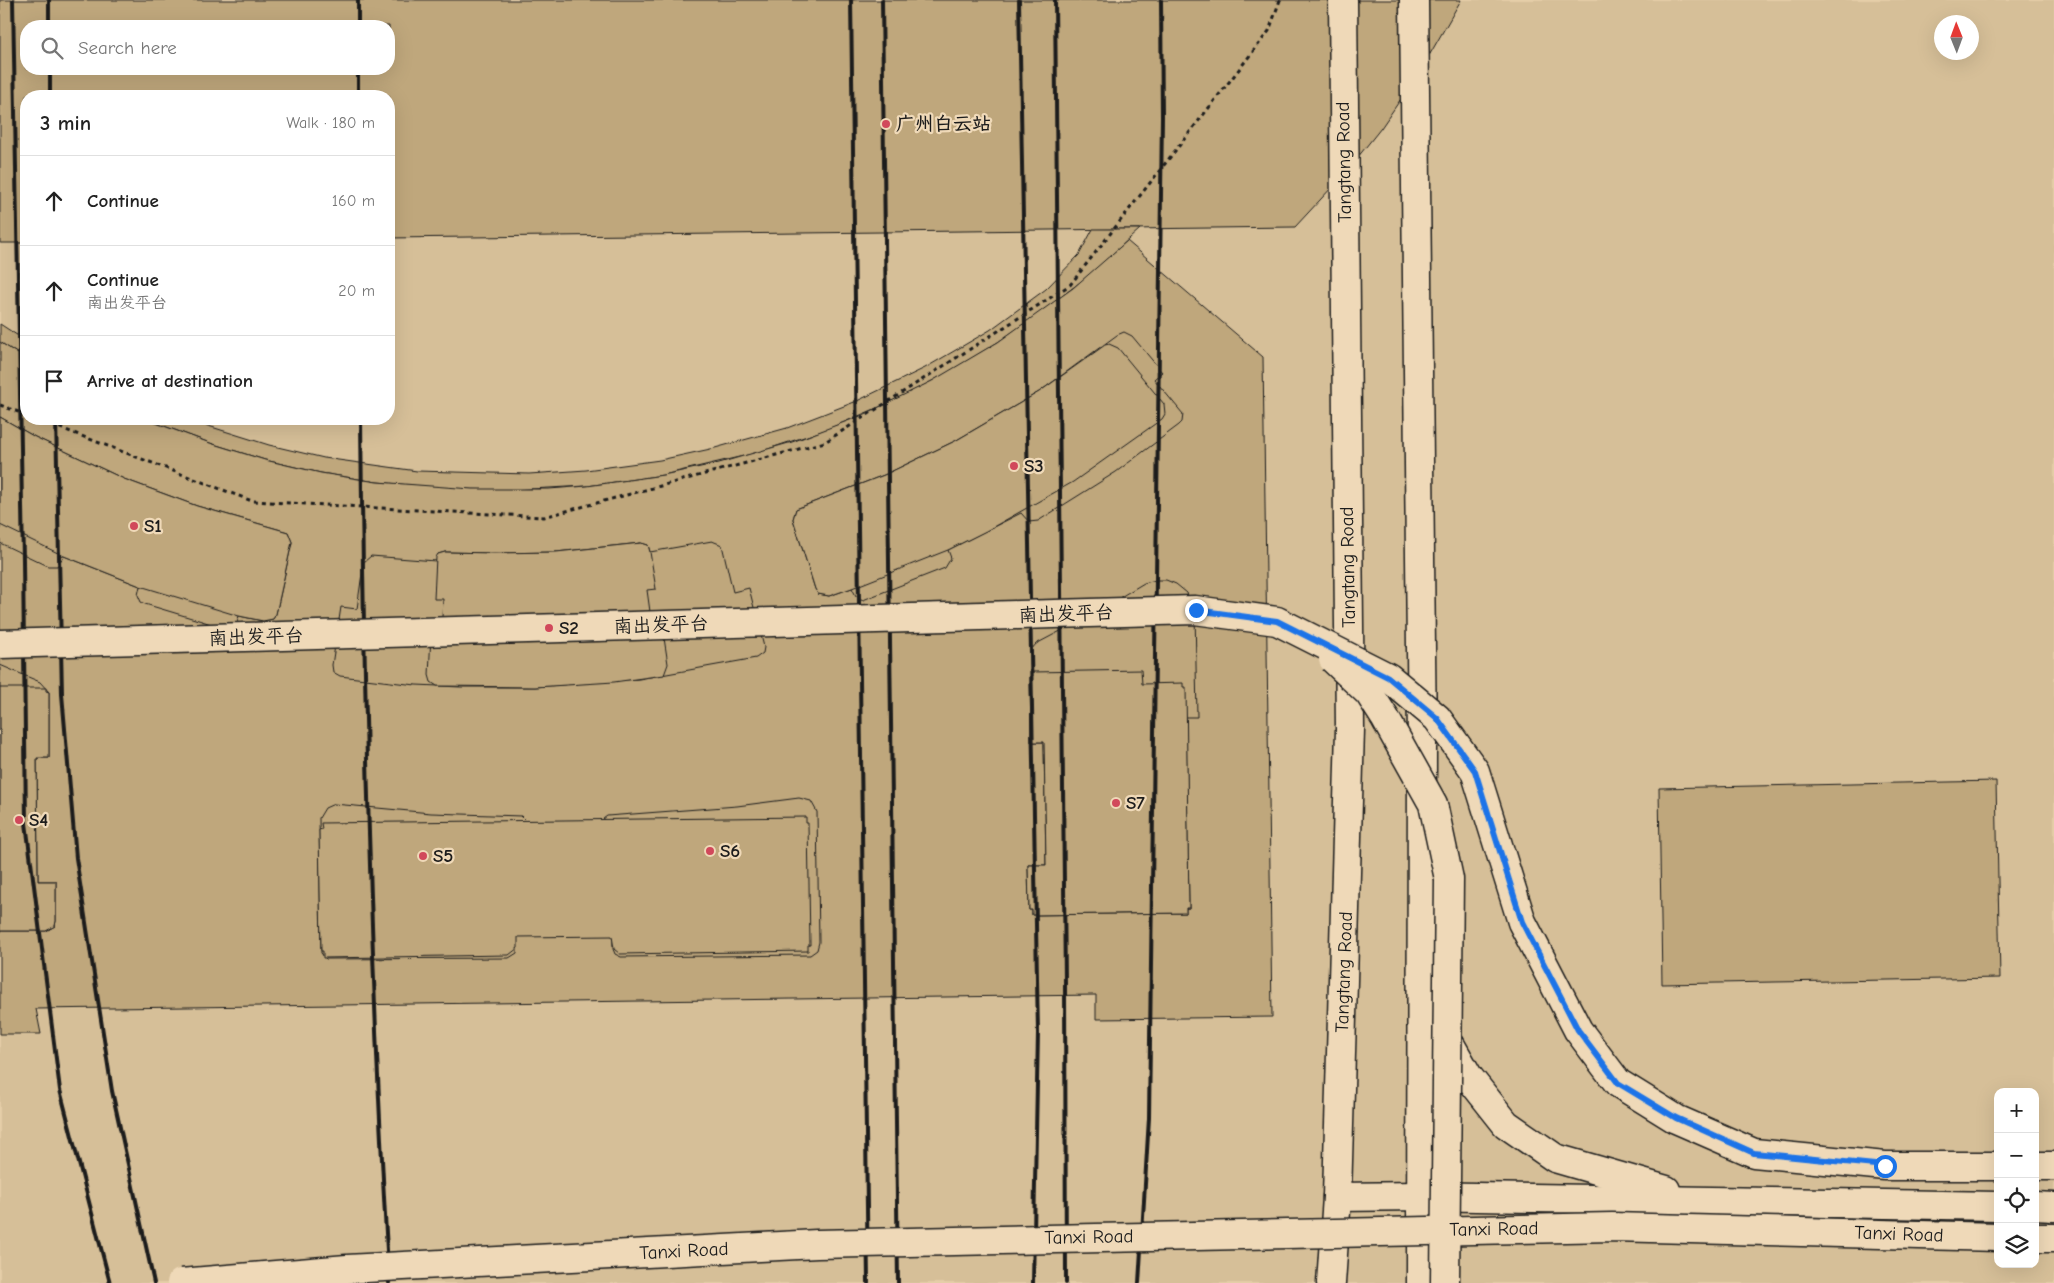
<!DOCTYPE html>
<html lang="en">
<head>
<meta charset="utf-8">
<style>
	:root { --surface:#fff; --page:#f2f2f2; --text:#222; --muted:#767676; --line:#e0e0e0 }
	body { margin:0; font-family:"Comic Neue","LXGW WenKai TC",sans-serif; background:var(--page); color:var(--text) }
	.controls { position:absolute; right:15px; bottom:15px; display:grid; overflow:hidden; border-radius:10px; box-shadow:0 5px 20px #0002 }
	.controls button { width:45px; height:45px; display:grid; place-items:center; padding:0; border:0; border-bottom:1px solid var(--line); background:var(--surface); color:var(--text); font:25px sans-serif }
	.compass { position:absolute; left:1934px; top:15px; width:45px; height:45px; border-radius:50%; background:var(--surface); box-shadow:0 5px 20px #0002; rotate:359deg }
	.stop { position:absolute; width:15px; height:15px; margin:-11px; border:4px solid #1a73e8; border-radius:50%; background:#fff }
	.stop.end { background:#1a73e8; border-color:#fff; box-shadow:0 1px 5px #0008 }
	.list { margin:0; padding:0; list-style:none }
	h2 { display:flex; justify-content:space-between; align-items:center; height:65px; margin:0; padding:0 20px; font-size:21px }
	h2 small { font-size:16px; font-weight:400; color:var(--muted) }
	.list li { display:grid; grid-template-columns:32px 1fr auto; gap:15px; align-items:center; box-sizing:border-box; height:90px; padding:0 20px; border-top:1px solid var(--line) }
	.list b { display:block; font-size:19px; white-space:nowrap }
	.list p { margin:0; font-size:16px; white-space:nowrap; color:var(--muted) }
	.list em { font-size:16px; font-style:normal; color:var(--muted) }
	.icon { flex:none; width:28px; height:28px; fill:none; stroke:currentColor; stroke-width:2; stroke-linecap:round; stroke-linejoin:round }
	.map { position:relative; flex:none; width:2054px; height:1283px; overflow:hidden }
	.search { position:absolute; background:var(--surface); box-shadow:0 5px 20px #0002; left:20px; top:20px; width:375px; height:55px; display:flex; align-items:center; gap:12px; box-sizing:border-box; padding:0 18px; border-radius:20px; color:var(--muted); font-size:19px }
	.panel { position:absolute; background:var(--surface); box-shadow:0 5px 20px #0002; left:20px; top:90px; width:375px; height:335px; border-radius:20px }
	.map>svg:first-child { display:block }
	.built { fill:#d6bf98; fill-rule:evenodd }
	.building { fill:#bfa77c; stroke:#1c1c1c; fill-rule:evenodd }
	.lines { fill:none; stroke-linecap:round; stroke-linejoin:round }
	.secondary-casing { stroke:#1c1c1c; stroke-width:31 }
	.secondary { stroke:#efd9b8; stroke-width:28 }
	.rail { stroke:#1c1c1c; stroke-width:4 }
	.secondary-bridge-casing { stroke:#1c1c1c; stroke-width:31; stroke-linecap:butt }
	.path-bridge { stroke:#1c1c1c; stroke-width:3; stroke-dasharray:4 4; stroke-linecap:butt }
	.secondary-bridge { stroke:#efd9b8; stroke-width:28 }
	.route { stroke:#1a73e8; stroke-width:6 }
	.poi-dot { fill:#d1495b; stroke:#efd9b8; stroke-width:2 }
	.labels { text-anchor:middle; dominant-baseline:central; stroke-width:4.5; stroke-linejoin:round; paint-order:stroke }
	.poi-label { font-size:19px; font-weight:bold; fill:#1c1c1c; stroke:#efd9b8; text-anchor:start }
	.street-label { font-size:19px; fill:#1c1c1c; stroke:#efd9b8 }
</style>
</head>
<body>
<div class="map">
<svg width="2054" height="1283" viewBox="0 0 2054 1283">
	<rect width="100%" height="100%" fill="#e5cea8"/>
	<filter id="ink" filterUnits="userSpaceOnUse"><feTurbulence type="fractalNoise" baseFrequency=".02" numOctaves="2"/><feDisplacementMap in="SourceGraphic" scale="10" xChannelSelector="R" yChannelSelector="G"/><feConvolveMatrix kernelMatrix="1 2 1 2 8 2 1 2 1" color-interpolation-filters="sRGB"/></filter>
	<g filter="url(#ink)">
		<path class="built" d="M0 0H2054V1283H0ZM1942 22H1972V52H1942ZM26 26H389V69H26ZM26 96H389V419H26ZM1998 1092H2035V1264H1998Z"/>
		<g class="building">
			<path d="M0 0H1461L1422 68 1381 128 1346 172 1295 227 389 238V96H26V243H0ZM26 26H389V69H26Z"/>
			<path d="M1093 229H1140L1088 276 1044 310 998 342 949 372 898 399 828 429 756 453 663 475 587 486 511 490 454 489 377 482 321 473 265 460 210 443 145 419H186L269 445 324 458 417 471 529 474 586 470 660 460 715 448 787 428 857 401 925 368 990 330 1046 289 1079 255Z"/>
			<path d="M1127 241 1263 357 1272 1017 1096 1019V995L36 1009 41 1034H0V342L26 359V419H145L210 443 265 460 321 473 377 482 472 489H549L587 486 663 475 719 463 792 442 863 415 932 381 998 342 1073 288Z"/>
			<path d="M0 324 26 341V359L0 342Z"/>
			<path d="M1124 332 1132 336 1162 372 1154 379 1183 414 1182 422 1179 425 1116 472 1038 521 1029 522 1021 513 948 550 951 558 945 568 863 600 856 596 852 588 829 596 818 594 815 589 793 519 796 509 884 475 955 441 1039 392 1117 335Z"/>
			<path d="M1109 344 1118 348 1164 404 1165 414 1162 419 1073 482 986 531 948 550 852 588 829 596 818 594 815 589 793 519 796 509 884 475 955 441 1039 392 1105 345Z"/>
			<path d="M0 417 35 437 124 479 197 506 288 532 292 542 276 614 273 619 263 621 239 616 236 624 225 628 145 604 141 602 138 595 140 586 64 556 57 566H48L0 543Z"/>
			<path d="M0 417 35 437 124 479 197 506 288 532 292 542 276 614 273 619 263 621 239 616 140 586 64 556 0 525Z"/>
			<path d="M712 541 722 545 733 592 749 588 764 647 763 653 756 658 639 679 535 687H461L416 685 340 676 333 672 332 665 341 607 357 609 363 566 364 562 371 556 436 561 438 554 445 552 494 553 556 552 641 543 648 545 650 552Z"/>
			<path d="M641 543 648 545 650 552 656 589 647 590 652 626 662 625 668 664 664 675 614 682 535 687 437 686 431 682 429 675 431 635H441L443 599H434L436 557 438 554 445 552 494 553 556 552Z"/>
			<path d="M1166 580 1176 584 1187 593 1195 612 1197 717H1186L1189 908H1186V913L1032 915V910H1029L1028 865H1046L1044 742H1031V650L1036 644 1087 617 1144 583 1156 580Z"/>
			<path d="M0 665 40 682 49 692V758H37L38 881H56V921L55 926 46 931H0Z"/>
			<path d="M1141 670 1142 684 1183 683V687H1186L1189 908H1186V913L1032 915V910H1029L1028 865H1046L1044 742H1031L1030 676H1033V672Z"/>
			<path d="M0 688H46V691L49 692V758H37L38 881H56V921L55 926 46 931H0Z"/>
			<path d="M1996 781 2000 978 1662 984 1659 788Z"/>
			<path d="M799 798 811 801 817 812 819 942 817 950 810 955 621 957 615 954 613 949 612 882H603V819L607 816 737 806Z"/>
			<path d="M334 804 431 813 521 816 525 820 526 883H517V953L509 958 326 959 321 953 319 818 325 808Z"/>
			<path d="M806 817V823H808L810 945H808V951L620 954 614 949 612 936 518 937V948L509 955 323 958V951H321L319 830 322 829 321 823Z"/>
		</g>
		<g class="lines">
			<defs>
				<g id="secondary">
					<path d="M1414 0 1422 742 1421 1283"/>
					<path d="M1442 1030 1468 1076 1506 1124 1555 1158 1666 1190"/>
					<path d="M2035 1166H2054"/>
					<path d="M1337 1197 1421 1196 1998 1206"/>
					<path d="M2035 1206 2054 1207"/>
					<path d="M2035 1238H2054"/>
					<path d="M1331 1283 1337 1197 1350 729 1343 0"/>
				</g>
			</defs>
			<use href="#secondary" class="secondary-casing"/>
			<use href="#secondary" class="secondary"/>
			<g class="rail">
				<path d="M13 0 23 561 26 823 60 1090 110 1283"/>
				<path d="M49 0V26"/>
				<path d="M358 0V26"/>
				<path d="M851 0 868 1283"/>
				<path d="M882 0 898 1283"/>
				<path d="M1019 0 1038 1033 1033 1283"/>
				<path d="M1055 0 1065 983 1066 1283"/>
				<path d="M50 69V96"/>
				<path d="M358 69V96"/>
				<path d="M56 419 62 694 76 858 112 1091 154 1283"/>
				<path d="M361 419C364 707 371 995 389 1283"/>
				<path d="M1139 1283 1149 1118 1162 117 1161 0"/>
			</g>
			<defs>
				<g id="secondary-bridge">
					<path d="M0 644 1195 610 1277 621 1388 677 1437 718 1475 771 1522 922 1578 1030 1618 1083 1676 1119 1754 1153 1885 1166H1998"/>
					<path d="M1333 659 1369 693 1385 718 1433 804 1449 879 1445 1283"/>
					<path d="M181 1283 347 1269 817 1244 1612 1227 1998 1237"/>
				</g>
			</defs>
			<use href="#secondary-bridge" class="secondary-bridge-casing"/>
			<g class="path-bridge">
				<path d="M0 405 26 415"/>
				<path d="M37 419 252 501 544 517 825 442 1070 285 1269 31 1280 0"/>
			</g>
			<use href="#secondary-bridge" class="secondary-bridge"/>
		</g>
	</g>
	<g class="lines" filter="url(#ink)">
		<path class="route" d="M1196 610 1277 621 1388 677 1437 718 1475 771 1522 922 1578 1030 1618 1083 1676 1118 1754 1153 1885 1166"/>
	</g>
	<g class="poi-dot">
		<circle cx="886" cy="124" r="5"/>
		<circle cx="1014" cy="466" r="5"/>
		<circle cx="134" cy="526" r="5"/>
		<circle cx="549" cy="628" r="5"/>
		<circle cx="1116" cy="803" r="5"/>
		<circle cx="19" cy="820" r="5"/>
		<circle cx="710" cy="851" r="5"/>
		<circle cx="423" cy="856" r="5"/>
	</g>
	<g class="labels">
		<g class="poi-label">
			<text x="896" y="124">广州白云站</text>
			<text x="1024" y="466">S3</text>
			<text x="144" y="526">S1</text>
			<text x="559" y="628">S2</text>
			<text x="1126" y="803">S7</text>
			<text x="29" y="820">S4</text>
			<text x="720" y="851">S6</text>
			<text x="433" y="856">S5</text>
		</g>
		<g class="street-label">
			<text transform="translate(1344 162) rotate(-91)">Tangtang Road</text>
			<text transform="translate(1348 567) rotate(-91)">Tangtang Road</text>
			<text transform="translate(1066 614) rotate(-2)">南出发平台</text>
			<text transform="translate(661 625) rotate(-2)">南出发平台</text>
			<text transform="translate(256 637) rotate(-2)">南出发平台</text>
			<text transform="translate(1344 972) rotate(-88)">Tangtang Road</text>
			<text transform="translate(1494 1229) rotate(-1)">Tanxi Road</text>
			<text transform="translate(1899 1234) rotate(2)">Tanxi Road</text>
			<text transform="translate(1089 1237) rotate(-1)">Tanxi Road</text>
			<text transform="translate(684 1251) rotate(-3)">Tanxi Road</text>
		</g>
	</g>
</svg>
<div class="controls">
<button>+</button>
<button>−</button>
<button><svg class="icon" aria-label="locate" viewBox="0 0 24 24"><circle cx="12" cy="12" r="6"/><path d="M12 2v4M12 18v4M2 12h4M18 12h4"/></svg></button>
<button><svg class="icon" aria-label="layers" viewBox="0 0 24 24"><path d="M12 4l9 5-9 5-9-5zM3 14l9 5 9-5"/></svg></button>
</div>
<svg class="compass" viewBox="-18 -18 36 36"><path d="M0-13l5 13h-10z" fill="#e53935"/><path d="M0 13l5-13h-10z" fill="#767676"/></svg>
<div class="stop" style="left:1885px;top:1166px"></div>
<div class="stop end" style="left:1196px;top:610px"></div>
<div class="search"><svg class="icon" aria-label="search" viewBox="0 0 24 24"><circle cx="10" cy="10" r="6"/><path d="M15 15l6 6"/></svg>Search here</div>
<section class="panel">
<h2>3 min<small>Walk · 180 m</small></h2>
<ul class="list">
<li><svg class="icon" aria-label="ahead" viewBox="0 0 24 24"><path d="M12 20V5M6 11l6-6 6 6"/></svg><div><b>Continue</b></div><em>160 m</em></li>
<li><svg class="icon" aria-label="ahead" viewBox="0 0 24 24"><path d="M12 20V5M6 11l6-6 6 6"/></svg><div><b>Continue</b><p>南出发平台</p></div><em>20 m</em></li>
<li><svg class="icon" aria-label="arrive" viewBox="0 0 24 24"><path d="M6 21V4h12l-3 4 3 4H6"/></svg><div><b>Arrive at destination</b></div></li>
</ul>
</section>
</div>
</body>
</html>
